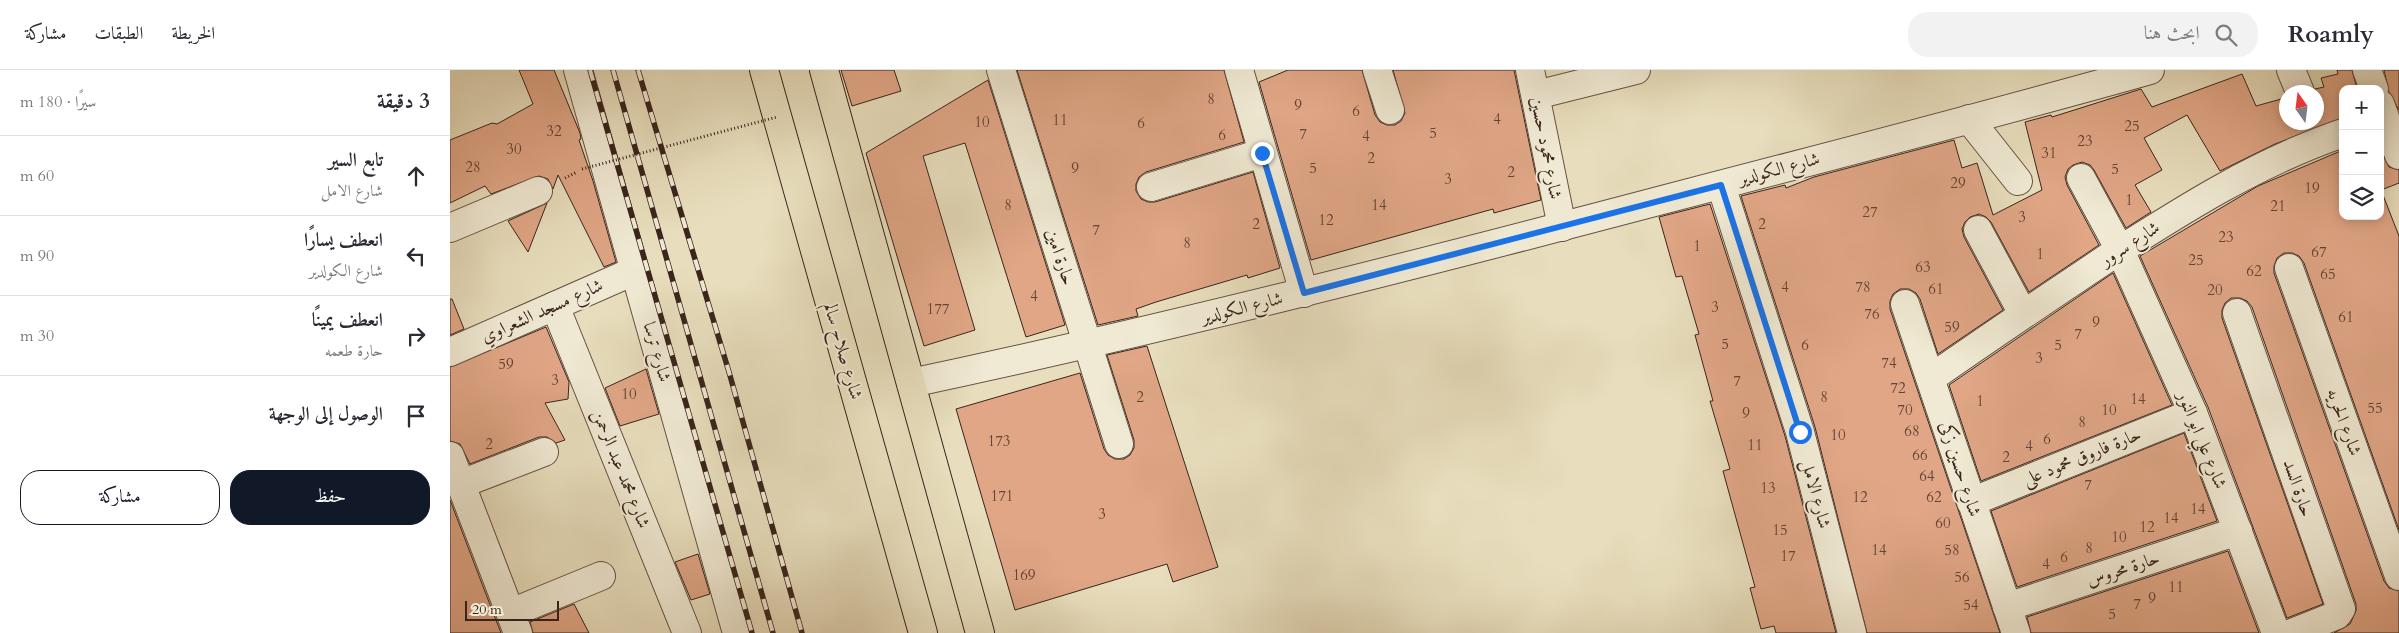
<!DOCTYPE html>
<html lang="ar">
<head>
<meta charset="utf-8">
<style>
	:root { --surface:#fff; --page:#f2f2f3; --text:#2b2b33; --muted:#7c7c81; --line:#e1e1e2; --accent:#111827 }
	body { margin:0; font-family:Cardo,Amiri,serif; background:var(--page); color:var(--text); direction:rtl }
	.controls { position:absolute; right:15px; top:15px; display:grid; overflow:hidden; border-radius:10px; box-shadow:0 2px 12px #0003 }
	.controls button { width:45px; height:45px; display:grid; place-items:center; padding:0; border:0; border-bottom:1px solid var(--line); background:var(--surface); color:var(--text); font:25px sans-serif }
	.compass { position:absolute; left:1829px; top:15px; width:45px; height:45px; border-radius:50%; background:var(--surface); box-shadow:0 2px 12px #0003; rotate:346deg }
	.scale { position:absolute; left:15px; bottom:12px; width:94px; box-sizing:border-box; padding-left:5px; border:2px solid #3a241c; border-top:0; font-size:14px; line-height:18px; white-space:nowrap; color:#3a241c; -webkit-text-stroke:4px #f0ead4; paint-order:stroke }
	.stop { position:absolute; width:15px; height:15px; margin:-11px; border:4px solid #1a73e8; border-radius:50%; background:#fff }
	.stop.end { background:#1a73e8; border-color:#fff; box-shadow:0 1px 5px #0008 }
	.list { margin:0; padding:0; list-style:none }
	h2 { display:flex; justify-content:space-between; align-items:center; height:65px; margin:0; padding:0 20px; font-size:21px }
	h2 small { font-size:16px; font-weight:400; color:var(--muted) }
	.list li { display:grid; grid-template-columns:32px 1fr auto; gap:15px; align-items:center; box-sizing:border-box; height:80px; padding:0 20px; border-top:1px solid var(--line) }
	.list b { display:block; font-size:19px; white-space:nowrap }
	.list p { margin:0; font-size:16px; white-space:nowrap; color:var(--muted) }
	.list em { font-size:16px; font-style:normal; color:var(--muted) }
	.actions { display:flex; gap:10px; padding:15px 20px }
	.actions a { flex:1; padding:11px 0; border:1px solid var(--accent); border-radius:20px; text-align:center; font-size:18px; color:var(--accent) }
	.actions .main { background:var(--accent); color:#fff }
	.icon { flex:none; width:28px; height:28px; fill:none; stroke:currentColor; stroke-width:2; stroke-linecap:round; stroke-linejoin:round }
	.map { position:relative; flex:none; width:1949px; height:563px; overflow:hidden; direction:ltr }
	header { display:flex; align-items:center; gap:30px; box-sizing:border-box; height:70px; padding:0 25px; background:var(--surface); border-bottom:1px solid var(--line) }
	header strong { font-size:24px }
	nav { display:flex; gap:28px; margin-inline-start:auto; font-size:18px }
	.search { width:350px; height:45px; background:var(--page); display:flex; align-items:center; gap:12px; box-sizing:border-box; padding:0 18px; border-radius:20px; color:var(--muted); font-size:19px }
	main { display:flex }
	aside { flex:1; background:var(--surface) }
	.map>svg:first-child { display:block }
	.building { fill:#e0a686; stroke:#3a241c }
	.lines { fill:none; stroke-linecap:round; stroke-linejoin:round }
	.street-casing { stroke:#665244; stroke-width:30 }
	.highway-casing { stroke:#3a241c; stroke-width:30 }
	.path { stroke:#3a241c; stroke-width:3; stroke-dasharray:1 2.5; stroke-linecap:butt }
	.street { stroke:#f0ead4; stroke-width:28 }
	.highway { stroke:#e8debd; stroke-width:28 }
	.rail-casing { stroke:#3a241c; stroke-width:5.5 }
	.rail { stroke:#f0ead4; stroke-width:4; stroke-dasharray:11; stroke-linecap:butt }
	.path-bridge { stroke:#3a241c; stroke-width:3; stroke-dasharray:1 2.5; stroke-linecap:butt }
	.route { stroke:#1a73e8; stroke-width:6 }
	.labels { text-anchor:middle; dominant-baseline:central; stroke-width:4; stroke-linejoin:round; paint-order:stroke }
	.number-label { font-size:15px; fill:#644436 }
	.street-label { font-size:18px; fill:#3a241c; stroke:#f0ead4 }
</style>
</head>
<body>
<header>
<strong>Roamly</strong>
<div class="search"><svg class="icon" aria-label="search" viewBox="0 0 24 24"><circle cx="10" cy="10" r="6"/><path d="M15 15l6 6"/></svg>ابحث هنا</div>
<nav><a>الخريطة</a><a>الطبقات</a><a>مشاركة</a></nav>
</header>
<main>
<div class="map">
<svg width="1949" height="563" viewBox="0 0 1949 563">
	<rect width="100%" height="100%" fill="#e8debd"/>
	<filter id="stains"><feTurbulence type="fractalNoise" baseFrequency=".004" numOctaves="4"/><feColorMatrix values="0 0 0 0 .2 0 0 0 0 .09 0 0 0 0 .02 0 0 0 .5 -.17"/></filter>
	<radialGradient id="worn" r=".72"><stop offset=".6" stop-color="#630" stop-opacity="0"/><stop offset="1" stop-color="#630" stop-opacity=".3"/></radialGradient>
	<g class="building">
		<path d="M69 0H104L130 63 131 69 129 70 143 111 166 192 154 197 108 105 103 119 98 109 89 106 41 124 35 116 0 133V70L42 53 47 54 83 34Z"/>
		<path d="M391 0H444L451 21 402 36Z"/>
		<path d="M567 0H774L794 72 696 102 689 107 686 114V121L691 129 698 132H705L803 102 830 198 798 208 797 205 706 232 686 239 688 246 648 255Z"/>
		<path d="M838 0H912L925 45 930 52 937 55H945L951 51 955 43 943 0H1064L1091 130 1044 143 1043 139 861 190 809 12Z"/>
		<path d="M1887 0H1902L1907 19H1893V48L1825 74 1770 101 1737 45 1694 68 1712 100 1685 115 1701 142 1676 158 1644 100 1640 95 1632 92 1623 95 1618 99 1615 107 1617 115 1649 175 1579 222 1541 152 1536 147 1529 144 1520 147 1515 152 1512 159 1514 167 1553 240 1488 284 1470 229 1466 223 1459 219H1450L1443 224 1440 231V239L1550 563H1417L1365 357 1291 126 1335 115 1336 118 1364 107 1504 70 1512 98 1527 93 1543 145 1592 120 1575 52 1601 45 1602 47 1691 19 1702 37 1792 4 1806 36 1835 28 1836 52H1866L1865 19 1874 17 1871 8 1888 4Z"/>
		<path d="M1934 0H1949V40L1939 22Z"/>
		<path d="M538 10 615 255 576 267 515 73 473 86 525 260 474 276 416 83Z"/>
		<path d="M1930 79 1939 97 1949 100V113L1931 120 1949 166V460L1854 193 1849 186 1842 183H1834L1827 188 1824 196V203L1934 511 1939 518 1949 521V563H1884L1900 554 1906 541V534L1802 237 1797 231 1790 228H1781L1775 233 1772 240V248L1873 534 1837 548 1758 337 1690 186 1808 116 1893 80V146H1930Z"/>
		<path d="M97 133 78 182 58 151Z"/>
		<path d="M1260 134 1335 366 1386 563H1326L1324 556 1311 559 1300 518 1305 517 1273 401 1280 399 1260 331H1263L1245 265 1249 264 1232 206 1226 207 1209 147Z"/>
		<path d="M1663 203 1722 335 1531 411 1499 315Z"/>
		<path d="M0 229H2L14 259 0 265Z"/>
		<path d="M96 257 119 312 118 329 95 333 115 370 106 373 97 367H89L20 394 10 374 0 371V297Z"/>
		<path d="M697 276 768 497 723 512 717 494 565 540 506 339 630 303 654 379 658 385 665 389H674L680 385 684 378V370L657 285Z"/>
		<path d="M196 299 209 344 170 356 155 318Z"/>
		<path d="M1734 363 1767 451 1567 517 1541 441Z"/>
		<path d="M0 430 34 519 51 563H0Z"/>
		<path d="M1778 481 1809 563H1581L1577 547Z"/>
		<path d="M248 484 260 524 241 530 225 492Z"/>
		<path d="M124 534 139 563H83L80 552Z"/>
	</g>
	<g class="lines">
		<defs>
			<g id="street">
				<path d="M128 0 287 563"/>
				<path d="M551 0 669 374"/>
				<path d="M789 0 854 223"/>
				<path d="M927 0 940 40"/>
				<path d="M1080 0 1112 157"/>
				<path d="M1841 0 1850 22"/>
				<path d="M1917 0 1924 19"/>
				<path d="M1086 25 1186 0"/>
				<path d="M1930 34 1949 85"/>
				<path d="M1519 49 1568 111"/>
				<path d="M1631 108 1670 180 1743 343 1826 563"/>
				<path d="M1271 115 1350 362 1402 563"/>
				<path d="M701 117 812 83"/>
				<path d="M0 158 88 121"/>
				<path d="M1528 160 1573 244"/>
				<path d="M1839 198 1949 506"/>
				<path d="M1455 234 1566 563"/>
				<path d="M105 236 237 563"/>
				<path d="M1787 243 1891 539 1887 545 1842 563"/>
				<path d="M0 282 184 201"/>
				<path d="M1481 308C1540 267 1599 227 1659 187 1734 139 1808 92 1893 63"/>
				<path d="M461 313C715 259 966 195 1216 129 1378 87 1540 45 1700 0"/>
				<path d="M0 386 68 563"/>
				<path d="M11 414 94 382"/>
				<path d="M1521 432 1743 343"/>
				<path d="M1557 537 1788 461"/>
				<path d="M61 543 151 506"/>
			</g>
			<g id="highway">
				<path d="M314 0 473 563"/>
				<path d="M374 0 530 563"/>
			</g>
		</defs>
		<use href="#street" class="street-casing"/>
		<use href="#highway" class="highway-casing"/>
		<path class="path" d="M115 108 127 102"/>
		<use href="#street" class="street"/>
		<use href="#highway" class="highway"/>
		<defs>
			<g id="rail">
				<path d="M140 0 302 563"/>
				<path d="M163 0 323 563"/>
				<path d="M188 0 279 302 352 563"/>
			</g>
		</defs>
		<use href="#rail" class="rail-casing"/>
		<use href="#rail" class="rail"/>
		<path class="path-bridge" d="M132 99 327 47"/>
	</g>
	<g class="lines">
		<path class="route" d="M812 83 854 223 1271 115 1350 362"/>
	</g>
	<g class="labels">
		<g class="number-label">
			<text x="761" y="29">8</text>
			<text x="848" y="35">9</text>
			<text x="906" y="41">6</text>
			<text x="1047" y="49">4</text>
			<text x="610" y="50">11</text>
			<text x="532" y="52">10</text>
			<text x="691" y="53">6</text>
			<text x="1682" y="56">25</text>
			<text x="104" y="61">32</text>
			<text x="983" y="63">5</text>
			<text x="853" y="64">7</text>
			<text x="772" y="65">6</text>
			<text x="916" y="66">4</text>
			<text x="1635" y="71">23</text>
			<text x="64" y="79">30</text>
			<text x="1599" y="83">31</text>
			<text x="921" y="88">2</text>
			<text x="23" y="97">28</text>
			<text x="625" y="98">9</text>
			<text x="863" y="98">5</text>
			<text x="1665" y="99">5</text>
			<text x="1061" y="102">2</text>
			<text x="998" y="109">3</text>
			<text x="1508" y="113">29</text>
			<text x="1862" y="118">19</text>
			<text x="1679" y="130">1</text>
			<text x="558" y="135">8</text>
			<text x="929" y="135">14</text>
			<text x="1828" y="136">21</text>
			<text x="1420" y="142">27</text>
			<text x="1572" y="147">3</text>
			<text x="876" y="150">12</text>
			<text x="806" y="154">2</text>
			<text x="1312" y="154">2</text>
			<text x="646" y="160">7</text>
			<text x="1776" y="167">23</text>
			<text x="737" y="173">8</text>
			<text x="1247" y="176">1</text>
			<text x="1869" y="182">67</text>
			<text x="1590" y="184">1</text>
			<text x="1746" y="190">25</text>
			<text x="1473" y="197">63</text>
			<text x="1804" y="201">62</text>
			<text x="1878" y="204">65</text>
			<text x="1335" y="217">4</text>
			<text x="1413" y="217">78</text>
			<text x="1486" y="219">61</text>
			<text x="1765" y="220">20</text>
			<text x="584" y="226">4</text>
			<text x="1265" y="237">3</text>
			<text x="488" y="239">177</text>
			<text x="1422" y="244">76</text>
			<text x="1896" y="247">61</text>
			<text x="1646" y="252">9</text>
			<text x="1502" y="257">59</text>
			<text x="1628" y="264">7</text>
			<text x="1275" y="274">5</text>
			<text x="1355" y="275">6</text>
			<text x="1608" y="275">5</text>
			<text x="1589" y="288">3</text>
			<text x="1439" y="293">74</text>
			<text x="56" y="294">59</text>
			<text x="105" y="310">3</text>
			<text x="1287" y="311">7</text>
			<text x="1448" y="318">72</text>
			<text x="179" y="324">10</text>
			<text x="690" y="327">2</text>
			<text x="1374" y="327">8</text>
			<text x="1688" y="329">14</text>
			<text x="1530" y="331">1</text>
			<text x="1925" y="338">55</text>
			<text x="1455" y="340">70</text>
			<text x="1659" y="340">10</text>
			<text x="1296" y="343">9</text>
			<text x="1632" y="352">8</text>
			<text x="1462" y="361">68</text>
			<text x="1388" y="365">10</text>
			<text x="1597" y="369">6</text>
			<text x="549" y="371">173</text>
			<text x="39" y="374">2</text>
			<text x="1305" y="375">11</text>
			<text x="1579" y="376">4</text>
			<text x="1470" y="385">66</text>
			<text x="1556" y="387">2</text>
			<text x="1477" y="406">64</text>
			<text x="1638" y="415">7</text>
			<text x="1318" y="418">13</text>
			<text x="552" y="426">171</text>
			<text x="1410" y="427">12</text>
			<text x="1484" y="427">62</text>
			<text x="1748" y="439">14</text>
			<text x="652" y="444">3</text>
			<text x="1721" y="448">14</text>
			<text x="1493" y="453">60</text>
			<text x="1697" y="457">12</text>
			<text x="1330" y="460">15</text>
			<text x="1669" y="467">10</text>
			<text x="1639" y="478">8</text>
			<text x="1429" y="480">14</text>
			<text x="1502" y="480">58</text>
			<text x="1338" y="486">17</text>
			<text x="1614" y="487">6</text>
			<text x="1596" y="494">4</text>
			<text x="574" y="505">169</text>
			<text x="1512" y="507">56</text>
			<text x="1726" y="517">11</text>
			<text x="1702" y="528">9</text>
			<text x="1687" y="534">7</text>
			<text x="1521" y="535">54</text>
			<text x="1662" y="544">5</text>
		</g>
		<g class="street-label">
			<text transform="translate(1096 78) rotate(79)">شارع محمود حسين</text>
			<text transform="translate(1329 99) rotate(-15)">شارع الكولدير</text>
			<text transform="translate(1680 174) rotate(-33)">شارع سرور</text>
			<text transform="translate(610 187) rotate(72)">حارة امين</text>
			<text transform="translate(792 238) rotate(-14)">شارع الكولدير</text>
			<text transform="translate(92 241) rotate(-24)">شارع مسجد الشعراوي</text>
			<text transform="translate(393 281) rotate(74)">شارع صلاح سالم</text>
			<text transform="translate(207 282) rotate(74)">شارع ترسا</text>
			<text transform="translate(1894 352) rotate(70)">شارع الحريه</text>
			<text transform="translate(1752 370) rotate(68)">شارع علي ابو النور</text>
			<text transform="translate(1632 387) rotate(-22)">حارة فاروق محمود على</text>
			<text transform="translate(171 399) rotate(68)">شارع محمد عبد الرحمن</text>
			<text transform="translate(1510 399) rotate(72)">شارع حسين زكى</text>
			<text transform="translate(1848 418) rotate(71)">حارة السد</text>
			<text transform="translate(1366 424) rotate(75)">شارع الامل</text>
			<text transform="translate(1673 499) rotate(-18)">حارة محروس</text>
		</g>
	</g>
	<rect width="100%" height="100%" filter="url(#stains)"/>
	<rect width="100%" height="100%" fill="url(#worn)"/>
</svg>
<div class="controls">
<button>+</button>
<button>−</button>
<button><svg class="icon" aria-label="layers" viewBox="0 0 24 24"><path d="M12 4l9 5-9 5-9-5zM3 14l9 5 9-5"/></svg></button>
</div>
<svg class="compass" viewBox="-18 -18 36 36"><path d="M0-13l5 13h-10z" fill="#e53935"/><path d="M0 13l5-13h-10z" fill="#7c7c81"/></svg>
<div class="scale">20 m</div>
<div class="stop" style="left:1350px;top:362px"></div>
<div class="stop end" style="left:812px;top:83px"></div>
</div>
<aside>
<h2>3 دقيقة<small>سيرًا · 180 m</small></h2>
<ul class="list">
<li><svg class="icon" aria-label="ahead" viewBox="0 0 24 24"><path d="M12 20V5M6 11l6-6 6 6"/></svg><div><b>تابع السير</b><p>شارع الامل</p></div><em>60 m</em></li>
<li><svg class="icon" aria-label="left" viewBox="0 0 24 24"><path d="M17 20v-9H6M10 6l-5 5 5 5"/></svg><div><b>انعطف يسارًا</b><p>شارع الكولدير</p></div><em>90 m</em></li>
<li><svg class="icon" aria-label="right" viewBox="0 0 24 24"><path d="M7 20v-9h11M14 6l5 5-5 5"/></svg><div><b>انعطف يمينًا</b><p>حارة طعمه</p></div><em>30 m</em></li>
<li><svg class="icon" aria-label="arrive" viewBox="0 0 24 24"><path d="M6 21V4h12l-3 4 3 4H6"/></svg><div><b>الوصول إلى الوجهة</b></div></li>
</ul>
<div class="actions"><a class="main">حفظ</a><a>مشاركة</a></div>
</aside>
</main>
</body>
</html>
